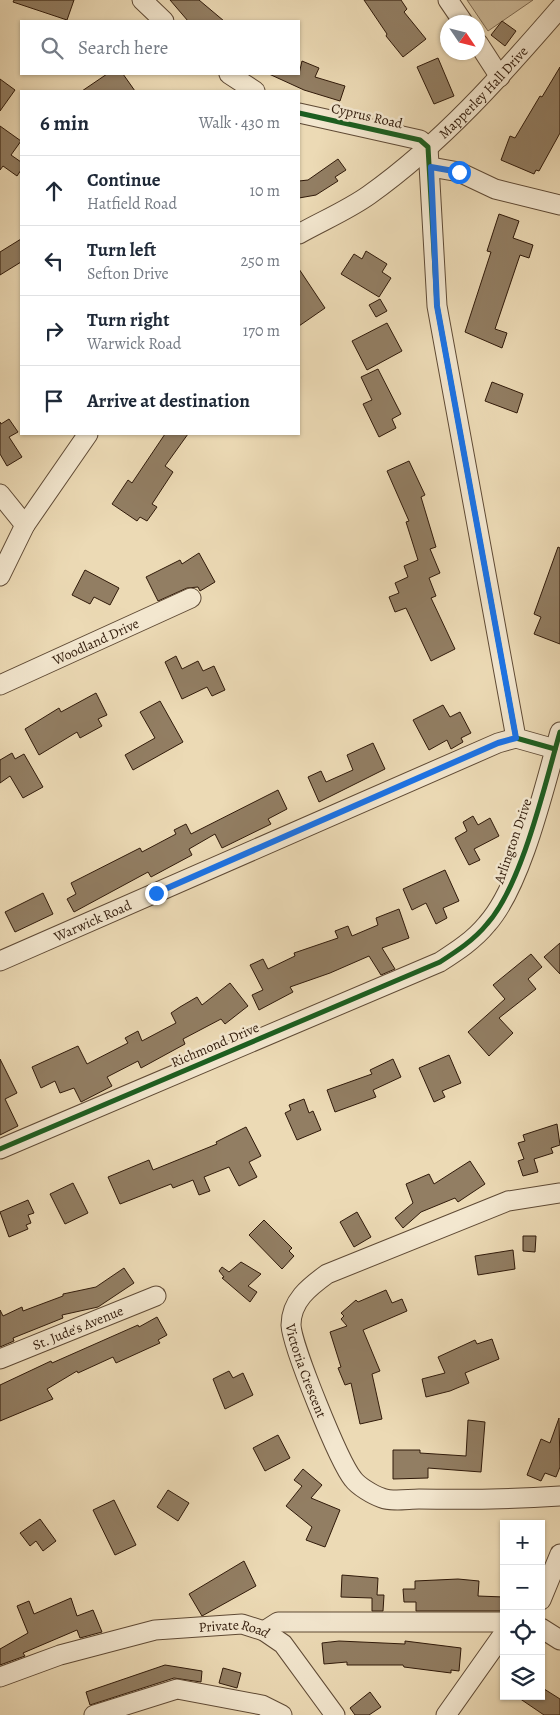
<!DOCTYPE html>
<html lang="en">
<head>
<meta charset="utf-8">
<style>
	:root { --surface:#fff; --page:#f6f6f7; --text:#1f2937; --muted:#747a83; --line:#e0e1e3 }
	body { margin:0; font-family:Alegreya,serif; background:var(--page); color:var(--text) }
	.controls { position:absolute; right:15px; bottom:15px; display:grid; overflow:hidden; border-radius:0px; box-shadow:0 1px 4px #0004 }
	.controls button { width:45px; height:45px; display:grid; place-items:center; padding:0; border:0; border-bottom:1px solid var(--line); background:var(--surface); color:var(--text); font:25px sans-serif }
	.compass { position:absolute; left:440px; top:15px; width:45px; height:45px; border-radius:50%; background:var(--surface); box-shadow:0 1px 4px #0004; rotate:125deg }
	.stop { position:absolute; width:15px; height:15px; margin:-11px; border:4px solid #1a73e8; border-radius:50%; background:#fff }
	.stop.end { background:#1a73e8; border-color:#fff; box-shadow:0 1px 5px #0008 }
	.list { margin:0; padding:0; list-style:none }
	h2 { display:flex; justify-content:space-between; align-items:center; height:65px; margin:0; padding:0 20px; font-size:21px }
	h2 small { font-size:16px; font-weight:400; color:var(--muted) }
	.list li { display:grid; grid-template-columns:32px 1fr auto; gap:15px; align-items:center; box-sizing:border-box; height:70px; padding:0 20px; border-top:1px solid var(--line) }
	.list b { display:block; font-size:19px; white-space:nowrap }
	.list p { margin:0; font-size:16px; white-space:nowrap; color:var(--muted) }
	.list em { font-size:16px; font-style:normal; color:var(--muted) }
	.icon { flex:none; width:28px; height:28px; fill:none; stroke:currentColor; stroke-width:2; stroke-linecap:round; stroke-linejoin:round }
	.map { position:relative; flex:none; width:560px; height:1715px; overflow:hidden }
	.search { position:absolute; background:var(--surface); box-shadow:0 1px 4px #0004; left:20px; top:20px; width:280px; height:55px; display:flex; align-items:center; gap:12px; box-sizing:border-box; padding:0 18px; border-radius:0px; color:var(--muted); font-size:19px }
	.panel { position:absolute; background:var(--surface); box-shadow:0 1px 4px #0004; left:20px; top:90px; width:280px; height:345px; border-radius:0px }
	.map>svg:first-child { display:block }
	.green { fill:#ccb998; stroke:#7e6a51 }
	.building { fill:#927e63; stroke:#301a0a }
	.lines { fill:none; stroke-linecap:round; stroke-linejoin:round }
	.street-casing { stroke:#5f4a35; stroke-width:21 }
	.street { stroke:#f3e7cf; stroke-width:19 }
	.cycleway-casing { stroke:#f3e7cf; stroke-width:8 }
	.cycleway { stroke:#1b5e20; stroke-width:5 }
	.route { stroke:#1a73e8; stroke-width:6 }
	.labels { text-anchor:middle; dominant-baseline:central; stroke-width:5; stroke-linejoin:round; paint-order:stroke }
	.street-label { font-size:14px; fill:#301a0a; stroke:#f3e7cf }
</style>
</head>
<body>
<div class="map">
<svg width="560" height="1715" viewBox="0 0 560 1715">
	<rect width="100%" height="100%" fill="#ecdab5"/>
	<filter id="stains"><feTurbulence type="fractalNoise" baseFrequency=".004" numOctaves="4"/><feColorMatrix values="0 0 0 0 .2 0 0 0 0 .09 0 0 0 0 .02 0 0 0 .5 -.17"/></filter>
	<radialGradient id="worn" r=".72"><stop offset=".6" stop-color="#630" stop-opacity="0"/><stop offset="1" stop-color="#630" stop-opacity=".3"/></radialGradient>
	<path class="green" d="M467 0H533L488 31Z"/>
	<g class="building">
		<path d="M14 0H74L67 20 13 2Z"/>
		<path d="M170 0H199L224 21H188Z"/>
		<path d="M364 0H401L407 9 404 12 426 39 403 57 386 36 387 34Z"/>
		<path d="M502 21 516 31 505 46 491 35Z"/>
		<path d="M438 58 454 96 434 104 417 67Z"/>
		<path d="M302 61 319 68 315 77 345 86 340 101 304 90 269 74H299Z"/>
		<path d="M560 67V133L539 171 536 170 534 174 501 160 510 136 515 138 540 96 542 97Z"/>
		<path d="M107 74H123L135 91H82Z"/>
		<path d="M0 79 15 90 0 111Z"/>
		<path d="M0 126 21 141 11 155 21 162V170L17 176 3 166 0 170Z"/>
		<path d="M338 159 346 170 335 177 338 181 316 195 299 198V181L308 180Z"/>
		<path d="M499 214 519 221 513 238 533 245 529 258 520 255 495 329 507 333 502 348 465 332 491 252 487 251Z"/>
		<path d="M21 239V262L0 275V252Z"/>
		<path d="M366 251 387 264 382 272 391 278 379 297 341 274 354 254 362 259Z"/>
		<path d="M299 269 325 308 299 326Z"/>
		<path d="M380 299 387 311 376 317 369 305Z"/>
		<path d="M387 323 402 351 367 370 352 341Z"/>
		<path d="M378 369 401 414 392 419 396 428 379 437 363 404 372 400 361 377Z"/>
		<path d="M492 382 523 394 517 413 485 401Z"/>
		<path d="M9 419 18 432 9 437 22 457 7 466 0 454V422L1 424Z"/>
		<path d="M165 434H188L165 466 173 472 152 504 157 507 147 521 140 517 137 521 112 504 128 480 132 483Z"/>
		<path d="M409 461 425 495 421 497 436 547 430 549 440 573 429 578 436 596 431 598 455 649 431 661 406 608 395 612 389 597 399 593 395 583 408 577 404 566 418 560 406 522 409 521 387 471Z"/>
		<path d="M558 547 560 548V644L534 634 541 617 534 614Z"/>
		<path d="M199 553 215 582 200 591 198 587 187 588 158 601 146 577 180 560 182 564Z"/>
		<path d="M85 570 119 588 110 605 94 597 90 604 72 595Z"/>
		<path d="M176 656 182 669 198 661 203 671 214 666 225 690 212 696 207 687 182 699 165 662Z"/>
		<path d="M96 693 107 715 98 719 102 726 80 738 77 732 39 755 25 729 59 708 61 712Z"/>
		<path d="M160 701 183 742 133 770 125 755 155 738 140 712Z"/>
		<path d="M443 705 450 717 460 712 471 733 461 738 463 742 451 749 447 740 429 750 413 720Z"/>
		<path d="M373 743 385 769 319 802 308 777 321 771 326 782 353 770 347 755Z"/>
		<path d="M12 753 15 759 24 754 43 787 23 798 10 776 0 783V760Z"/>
		<path d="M278 790 287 809 268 819 271 824 222 848 215 834 189 849 192 855 151 877 148 872 74 912 67 899 76 894 71 883 140 848 142 852 176 834 174 830 186 824 191 834Z"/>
		<path d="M473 816 478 825 490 818 499 836 474 849 480 860 469 865 455 838 467 831 463 822Z"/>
		<path d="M445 870 459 901 443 908 447 918 436 924 426 903 412 910 403 889Z"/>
		<path d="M43 893 53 914 15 932 5 912Z"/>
		<path d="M399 909 409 938 382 948 395 969 381 975 369 956 330 973 290 987 293 992 259 1010 252 995 263 990 250 965 263 959 268 969 295 956 294 953 338 938 335 931 348 926 352 936 378 925 376 918Z"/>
		<path d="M560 943V974L544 957Z"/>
		<path d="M531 954 542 967 528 979 536 989 499 1018 513 1033 489 1056 468 1032 505 999 493 985Z"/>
		<path d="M230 983 248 1006 225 1024 221 1019 183 1039 185 1044 141 1068 138 1061 107 1077 112 1086 81 1102 74 1088 60 1093 55 1081 41 1088 32 1067 78 1046 87 1064 128 1043 125 1038 138 1031 142 1041 176 1023 171 1013 180 1007 197 997 202 1005Z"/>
		<path d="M449 1055 461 1083 442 1091 445 1097 434 1102 419 1068Z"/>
		<path d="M0 1059 17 1093 5 1099 18 1126 0 1135Z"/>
		<path d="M393 1059 401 1077 373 1090 376 1097 335 1112 327 1090 372 1074 370 1070Z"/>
		<path d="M304 1099 309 1113 313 1111 321 1130 297 1140 285 1113 291 1110 289 1105Z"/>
		<path d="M557 1124 560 1145 551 1148 553 1153 534 1159 538 1172 523 1176 518 1161 524 1159 518 1143 525 1141 523 1135Z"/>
		<path d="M246 1127 261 1156 249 1162 257 1177 239 1186 229 1167 204 1177 210 1191 199 1195 193 1180 173 1188 171 1184 120 1204 108 1177 149 1160 153 1170 217 1144 216 1142Z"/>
		<path d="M470 1161 485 1184 458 1202 455 1198 421 1212 403 1228 395 1218 413 1203 406 1184 429 1174 434 1184Z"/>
		<path d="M73 1183 88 1213 65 1224 50 1194Z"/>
		<path d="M28 1200 34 1213 28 1215 31 1223 26 1225 28 1229 9 1237 0 1212Z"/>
		<path d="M357 1212 371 1237 354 1247 340 1222Z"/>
		<path d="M264 1220 292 1248 289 1251 294 1256 282 1269 249 1235Z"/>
		<path d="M523 1236H536L535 1252 523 1251Z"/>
		<path d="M513 1250 515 1269 478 1275 475 1256Z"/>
		<path d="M241 1262 261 1274 248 1286 257 1292 250 1302 222 1278 224 1277 219 1271 222 1267 229 1272Z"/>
		<path d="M124 1268 134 1283 98 1307 62 1315 63 1318 13 1338 14 1341 0 1347V1310L3 1316 22 1307 23 1311 63 1296V1294L96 1287Z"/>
		<path d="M386 1290 392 1303 402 1299 407 1311 363 1330 380 1371 372 1374 382 1419 360 1424 351 1383 345 1385 338 1368 341 1367 330 1332 347 1326 341 1319 344 1316 341 1313 356 1300 358 1302Z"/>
		<path d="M157 1317 167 1335 158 1340 160 1343 116 1363 113 1357 78 1373 77 1371 47 1389 53 1399 0 1421V1385L51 1361 52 1363 138 1325 139 1327Z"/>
		<path d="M492 1339 499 1359 465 1373 469 1383 450 1391 426 1397 422 1379 445 1373 438 1357 475 1340 477 1344Z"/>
		<path d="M229 1371 233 1378 243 1373 253 1395 225 1409 213 1379Z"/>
		<path d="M559 1418 560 1467 556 1477 545 1473 541 1481 527 1475 541 1439 550 1443Z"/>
		<path d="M468 1420 485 1422 481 1472 428 1468V1478L393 1479V1450H420V1453L466 1456Z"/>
		<path d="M278 1435 290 1458 265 1471 253 1448Z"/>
		<path d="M303 1469 322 1485 311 1498 340 1510 325 1547 306 1540 312 1527 286 1506 302 1486 294 1480Z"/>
		<path d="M168 1490 189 1503 178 1521 157 1507Z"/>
		<path d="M114 1500 136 1545 115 1555 93 1510Z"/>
		<path d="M40 1519 56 1541 43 1551 36 1541 30 1546 20 1533Z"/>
		<path d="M244 1561 256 1586 202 1616 189 1594Z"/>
		<path d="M342 1575 378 1578 377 1595H384L383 1611H372V1598L341 1597Z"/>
		<path d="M458 1579 479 1581 478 1596 504 1597V1611H416V1602H404L403 1589H415V1581Z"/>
		<path d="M71 1598 77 1616 93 1610 102 1632 80 1638 77 1630 23 1653 25 1656 0 1665V1649L28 1633 17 1606 29 1601 34 1614Z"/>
		<path d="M339 1641 405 1644V1641L461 1648 459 1671 451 1670V1673L404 1667 403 1665H347V1662L324 1664 322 1643Z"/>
		<path d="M165 1665 202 1671 201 1682 174 1678 90 1705 86 1692Z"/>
		<path d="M223 1668 241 1673 237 1688 219 1683Z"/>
		<path d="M541 1687 560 1699V1715H544L516 1696H541Z"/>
		<path d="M370 1692 381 1707 369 1715H355L350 1708Z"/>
	</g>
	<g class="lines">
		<defs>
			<g id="street">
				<path d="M142 0 164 21"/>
				<path d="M448 0 463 22"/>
				<path d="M478 43 500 77"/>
				<path d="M229 74 255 91"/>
				<path d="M299 113 420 140 428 147 437 306 516 738 555 749"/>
				<path d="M431 167 459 172 495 189 560 205"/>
				<path id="s1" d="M299 234C322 221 348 210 369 195 442 143 502 75 560 8"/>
				<path d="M0 494 25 525"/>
				<path d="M0 576 25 525 88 434"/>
				<path id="s2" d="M0 685 191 598"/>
				<path id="s3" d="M0 961 498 743 516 738"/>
				<path d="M0 1149 440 962C457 951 474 940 487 924 522 885 545 784 560 732"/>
				<path id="s4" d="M560 1193 508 1201 327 1274C309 1287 291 1301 291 1325 292 1346 339 1462 353 1479 358 1486 373 1495 382 1498 392 1502 408 1499 419 1499 467 1500 513 1499 560 1496"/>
				<path id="s5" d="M0 1359 156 1296"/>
				<path d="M541 1600 560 1554"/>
				<path d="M541 1628 560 1640"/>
				<path d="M264 1631 278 1622H504"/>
				<path id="s6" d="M0 1677 60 1655 155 1630 242 1624 264 1631 283 1644 335 1715"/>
				<path d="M94 1715 177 1689 262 1705 282 1715"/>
				<path d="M446 1715 504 1633"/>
			</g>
		</defs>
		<use href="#street" class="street-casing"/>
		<use href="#street" class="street"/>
		<defs>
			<g id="cycleway">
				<path d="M299 113 420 140 428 147 437 306 516 738 555 749"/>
				<path d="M0 1149 440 962C457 951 474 940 487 924 522 885 545 784 560 732"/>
			</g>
		</defs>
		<use href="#cycleway" class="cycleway-casing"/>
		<use href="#cycleway" class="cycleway"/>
	</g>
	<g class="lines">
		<path class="route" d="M156 893 498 743 516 738 437 306 431 167 459 172"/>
	</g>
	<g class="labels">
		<g class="street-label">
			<text stroke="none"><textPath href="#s1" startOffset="234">Mapperley Hall Drive</textPath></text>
			<text transform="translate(367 116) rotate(13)">Cyprus Road</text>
			<text stroke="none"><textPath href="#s2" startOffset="105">Woodland Drive</textPath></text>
			<text transform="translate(513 841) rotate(-71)">Arlington Drive</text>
			<text stroke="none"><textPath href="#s3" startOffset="101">Warwick Road</textPath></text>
			<text transform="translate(215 1045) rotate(-23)">Richmond Drive</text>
			<text stroke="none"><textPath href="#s5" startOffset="84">St. Jude's Avenue</textPath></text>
			<text stroke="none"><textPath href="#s4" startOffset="361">Victoria Crescent</textPath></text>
			<text stroke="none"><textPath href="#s6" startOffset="242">Private Road</textPath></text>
		</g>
	</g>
	<rect width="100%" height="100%" filter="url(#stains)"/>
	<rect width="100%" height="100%" fill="url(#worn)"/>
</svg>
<div class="controls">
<button>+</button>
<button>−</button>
<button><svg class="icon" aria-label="locate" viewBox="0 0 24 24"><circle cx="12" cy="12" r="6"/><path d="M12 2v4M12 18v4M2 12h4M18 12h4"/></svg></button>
<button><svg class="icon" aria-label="layers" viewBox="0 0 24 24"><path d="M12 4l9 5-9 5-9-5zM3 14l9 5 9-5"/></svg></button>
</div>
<svg class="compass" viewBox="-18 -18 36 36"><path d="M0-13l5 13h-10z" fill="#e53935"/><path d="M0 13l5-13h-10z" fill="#747a83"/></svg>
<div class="stop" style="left:459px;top:172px"></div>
<div class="stop end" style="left:156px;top:893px"></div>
<div class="search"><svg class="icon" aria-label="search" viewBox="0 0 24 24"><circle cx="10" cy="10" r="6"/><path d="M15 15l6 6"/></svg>Search here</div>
<section class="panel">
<h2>6 min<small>Walk · 430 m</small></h2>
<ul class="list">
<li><svg class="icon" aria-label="ahead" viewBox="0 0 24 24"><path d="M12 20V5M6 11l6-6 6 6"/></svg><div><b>Continue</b><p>Hatfield Road</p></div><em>10 m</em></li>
<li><svg class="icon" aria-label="left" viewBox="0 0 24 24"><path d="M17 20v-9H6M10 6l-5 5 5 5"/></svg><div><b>Turn left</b><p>Sefton Drive</p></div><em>250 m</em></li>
<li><svg class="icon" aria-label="right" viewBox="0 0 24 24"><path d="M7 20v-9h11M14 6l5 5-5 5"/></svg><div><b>Turn right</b><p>Warwick Road</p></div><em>170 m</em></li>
<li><svg class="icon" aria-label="arrive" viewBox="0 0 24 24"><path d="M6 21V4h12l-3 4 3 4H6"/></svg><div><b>Arrive at destination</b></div></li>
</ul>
</section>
</div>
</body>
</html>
